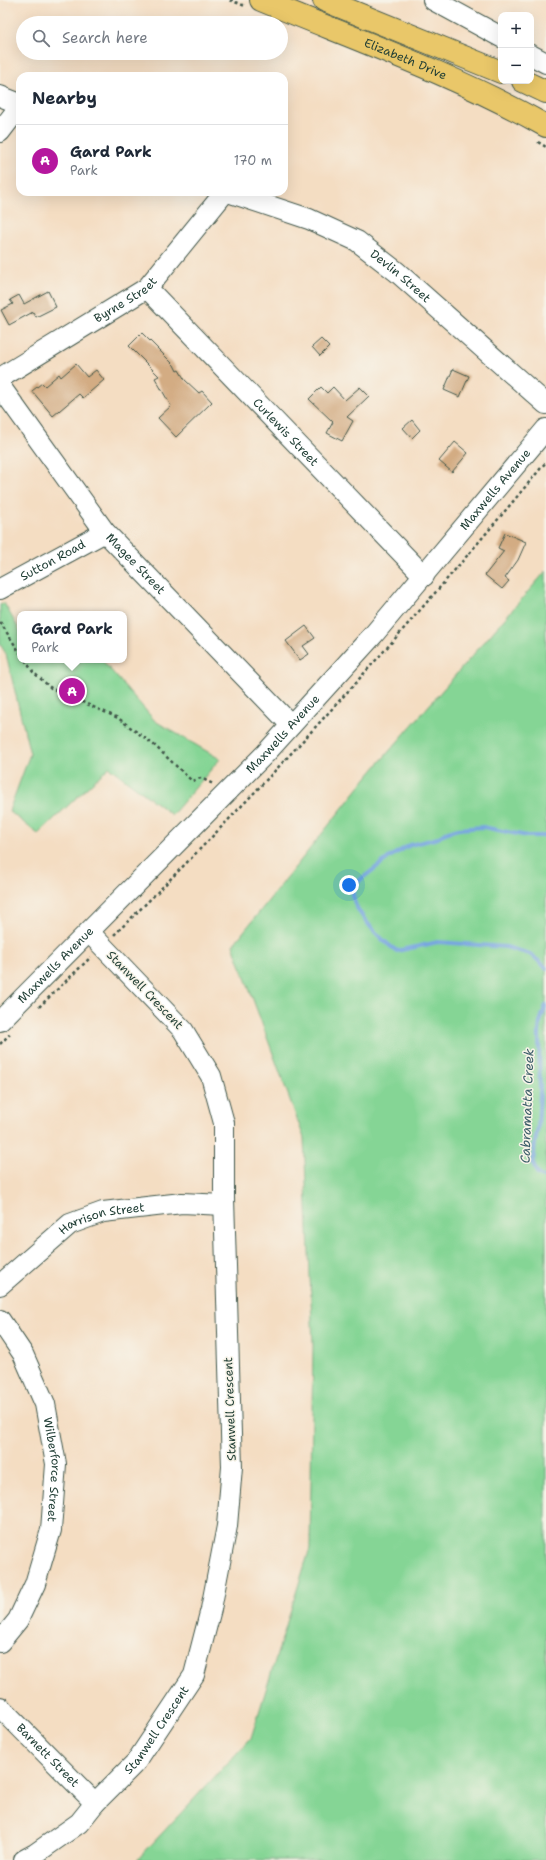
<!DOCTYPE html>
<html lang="en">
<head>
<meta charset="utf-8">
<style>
	:root { --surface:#fff; --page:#f6f6f7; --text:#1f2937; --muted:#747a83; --line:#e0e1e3; --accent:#b5179e }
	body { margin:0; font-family:"Shantell Sans",sans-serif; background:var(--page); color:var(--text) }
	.controls { position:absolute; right:12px; top:12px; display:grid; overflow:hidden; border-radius:8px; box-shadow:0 4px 16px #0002 }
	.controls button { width:36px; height:36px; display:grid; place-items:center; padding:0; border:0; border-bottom:1px solid var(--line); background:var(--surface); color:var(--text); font:20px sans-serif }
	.you { position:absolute; left:349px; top:885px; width:14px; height:14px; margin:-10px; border:3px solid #fff; border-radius:50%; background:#1a73e8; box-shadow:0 0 0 6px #1a73e833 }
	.badge { display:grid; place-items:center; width:26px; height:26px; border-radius:50%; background:var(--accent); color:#fff; font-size:13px; font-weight:700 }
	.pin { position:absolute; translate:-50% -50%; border:2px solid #fff; box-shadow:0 1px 4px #0006 }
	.popup { position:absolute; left:17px; top:611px; width:110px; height:52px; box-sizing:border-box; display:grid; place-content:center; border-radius:8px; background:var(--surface); filter:drop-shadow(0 1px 3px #0005); font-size:13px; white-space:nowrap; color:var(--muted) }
	.popup b { font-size:15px; color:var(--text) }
	.popup::after { content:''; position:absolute; left:50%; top:100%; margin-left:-8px; border:8px solid transparent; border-top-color:var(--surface) }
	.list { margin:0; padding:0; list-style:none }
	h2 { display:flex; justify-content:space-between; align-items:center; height:52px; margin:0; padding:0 16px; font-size:17px }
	h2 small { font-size:13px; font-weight:400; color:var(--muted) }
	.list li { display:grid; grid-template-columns:26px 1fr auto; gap:12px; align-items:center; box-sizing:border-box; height:72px; padding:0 16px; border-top:1px solid var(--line) }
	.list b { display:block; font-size:15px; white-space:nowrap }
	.list p { margin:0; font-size:13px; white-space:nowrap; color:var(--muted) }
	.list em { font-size:13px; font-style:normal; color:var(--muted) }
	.icon { flex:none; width:22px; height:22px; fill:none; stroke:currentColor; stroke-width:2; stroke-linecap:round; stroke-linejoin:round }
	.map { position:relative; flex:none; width:546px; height:1860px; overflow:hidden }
	.search { position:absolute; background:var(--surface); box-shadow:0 4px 16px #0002; left:16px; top:16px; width:272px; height:44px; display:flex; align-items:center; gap:10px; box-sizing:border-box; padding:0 14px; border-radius:22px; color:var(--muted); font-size:15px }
	.panel { position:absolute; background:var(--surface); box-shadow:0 4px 16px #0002; left:16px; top:72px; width:272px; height:124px; border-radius:12px }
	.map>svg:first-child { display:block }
	.green { fill:#85d595; stroke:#528964 }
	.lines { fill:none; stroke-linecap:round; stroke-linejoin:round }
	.stream { stroke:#78a6e1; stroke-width:4 }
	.building { fill:#d3ac83 }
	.minor-casing { stroke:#3f5549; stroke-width:22 }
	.major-casing { stroke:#3f5549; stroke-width:24 }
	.path { stroke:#3f5549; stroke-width:2.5; stroke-dasharray:3 3; stroke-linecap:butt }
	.minor { stroke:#fff; stroke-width:20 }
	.major { stroke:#e9c769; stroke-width:22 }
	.labels { text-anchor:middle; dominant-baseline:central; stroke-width:3; stroke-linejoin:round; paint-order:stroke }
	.street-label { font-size:12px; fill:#1f3d34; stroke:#f7f3e8 }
	.water-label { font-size:13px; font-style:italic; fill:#3a5c68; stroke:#f7f3e8 }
</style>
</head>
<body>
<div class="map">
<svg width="546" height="1860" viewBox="0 0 546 1860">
	<rect width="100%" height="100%" fill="#f7f3e8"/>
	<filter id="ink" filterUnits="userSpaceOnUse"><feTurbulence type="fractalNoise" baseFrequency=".025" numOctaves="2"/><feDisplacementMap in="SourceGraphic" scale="8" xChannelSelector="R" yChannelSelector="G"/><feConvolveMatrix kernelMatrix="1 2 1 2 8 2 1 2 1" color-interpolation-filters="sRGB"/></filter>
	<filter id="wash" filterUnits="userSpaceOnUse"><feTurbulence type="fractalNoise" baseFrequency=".012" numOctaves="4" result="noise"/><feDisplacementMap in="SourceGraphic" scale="16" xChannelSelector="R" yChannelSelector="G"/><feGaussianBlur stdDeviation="0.9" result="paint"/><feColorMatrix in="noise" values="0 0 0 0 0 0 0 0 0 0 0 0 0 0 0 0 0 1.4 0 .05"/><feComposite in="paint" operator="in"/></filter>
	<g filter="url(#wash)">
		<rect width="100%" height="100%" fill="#f4ddc2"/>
		<g class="green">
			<path d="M546 571V1860H137L251 1738 310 1548 313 1345 304 1138 233 945 372 771Z"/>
			<path d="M4 603 20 631V660H102L155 721 220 759 172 815 109 767 38 834 9 811 30 754 6 654 0 644V605Z"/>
		</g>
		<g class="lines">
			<g class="stream">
				<path d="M546 836H527L483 827 458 829 445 833 438 838 410 845 391 856 360 880C356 884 353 888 353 894 353 912 383 942 397 951L438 942 506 947 530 954 540 962 546 968"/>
				<path d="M546 1005 540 1022 539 1032 540 1093 538 1127 535 1143 533 1164 538 1175 546 1178"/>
			</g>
		</g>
		<g id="blocks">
			<g class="building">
				<path d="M48 291 56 307 36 317 33 312 9 325 1 310 13 304 10 300 19 295 24 304Z"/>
				<path d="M142 333 174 365 177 371 179 370 185 380 199 393 202 391 212 402 176 437 158 418 171 406 155 378 159 376 129 346Z"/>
				<path d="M321 339 329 347 320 356 312 347Z"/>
				<path d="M76 364 87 377 96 370 104 380 83 398 79 394 53 416 32 391 42 383 45 386 59 374 61 377Z"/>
				<path d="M453 369 469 376 460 397 444 390Z"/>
				<path d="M321 387 327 393 333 387 345 400 360 387 369 396 347 417 353 421 342 441 327 433 333 422 309 399Z"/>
				<path d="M412 420 420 430 412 438 403 428Z"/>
				<path d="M455 442 468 453 452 472 439 461Z"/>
				<path d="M505 533 526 542 518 560 505 578 509 581 502 589 485 575 504 551 498 548Z"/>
				<path d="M306 626 315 638 303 646 309 654 300 660 286 641Z"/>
			</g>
		</g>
	</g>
	<g filter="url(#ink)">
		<use href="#blocks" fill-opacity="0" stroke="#3f5549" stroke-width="1"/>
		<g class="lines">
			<defs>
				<g id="minor">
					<path d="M433 0 501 37"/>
					<path d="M531 55 546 63"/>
					<path d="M0 96 20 104"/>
					<path d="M0 132 20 106"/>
					<path id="s1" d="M228 192 309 219 357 241 397 272 546 404"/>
					<path id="s2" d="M147 288 424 576"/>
					<path id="s3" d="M0 378 147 288 225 192"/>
					<path id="s4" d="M0 386 105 532 291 725"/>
					<path id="s5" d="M0 589 105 532"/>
					<path id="s6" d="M0 1021 266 753 374 634 546 429"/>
					<path id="s7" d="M0 1285 70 1224 103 1212 182 1203 224 1205"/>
					<path id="s8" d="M0 1320 23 1354 45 1404 56 1464 51 1530 35 1584 18 1620 0 1642"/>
					<path id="s9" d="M0 1707 95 1803"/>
					<path id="s10" d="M24 1860 35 1854 79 1823 95 1803 136 1762 194 1675 211 1609 227 1526 232 1467 224 1198V1123L211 1076 183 1030 89 932"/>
				</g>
				<g id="major">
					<path id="s11" d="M261 0C357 40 456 75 546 126"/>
					<path d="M324 0 501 72"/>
					<path d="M523 81 546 92"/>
				</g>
			</defs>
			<use href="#minor" class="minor-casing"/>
			<use href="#major" class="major-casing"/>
			<g class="path">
				<path d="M230 0 245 6"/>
				<path d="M538 142 546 147"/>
				<path d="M0 622 20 653"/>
				<path d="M25 660 33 672 51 688 118 718 154 745 192 781 201 778 213 784"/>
				<path d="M114 935C267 786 409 627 546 462"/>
				<path d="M39 1007 91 957"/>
				<path d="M0 1044 10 1034"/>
			</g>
			<use href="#minor" class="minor"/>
			<use href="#major" class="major"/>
		</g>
	</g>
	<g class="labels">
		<g class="street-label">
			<text stroke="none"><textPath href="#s11" startOffset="156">Elizabeth Drive</textPath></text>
			<text stroke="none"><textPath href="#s1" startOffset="194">Devlin Street</textPath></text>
			<text stroke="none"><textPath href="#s3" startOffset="148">Byrne Street</textPath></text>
			<text stroke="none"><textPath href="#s2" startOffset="200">Curlewis Street</textPath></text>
			<text stroke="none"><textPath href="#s6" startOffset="727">Maxwells Avenue</textPath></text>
			<text stroke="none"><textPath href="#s5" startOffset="60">Sutton Road</textPath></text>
			<text stroke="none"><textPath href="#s4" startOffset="224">Magee Street</textPath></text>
			<text stroke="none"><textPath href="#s6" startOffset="403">Maxwells Avenue</textPath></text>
			<text stroke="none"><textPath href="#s6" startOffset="79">Maxwells Avenue</textPath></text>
			<text transform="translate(145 990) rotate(46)">Stanwell Crescent</text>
			<text stroke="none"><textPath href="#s7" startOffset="125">Harrison Street</textPath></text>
			<text transform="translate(230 1409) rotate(-92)">Stanwell Crescent</text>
			<text stroke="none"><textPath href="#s8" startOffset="162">Wilberforce Street</textPath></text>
			<text stroke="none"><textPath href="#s10" startOffset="188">Stanwell Crescent</textPath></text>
			<text stroke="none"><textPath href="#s9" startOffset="68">Barnett Street</textPath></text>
		</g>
		<g class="water-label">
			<text transform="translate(527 1106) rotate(-88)">Cabramatta Creek</text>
		</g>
	</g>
</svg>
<div class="controls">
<button>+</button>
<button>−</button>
</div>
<div class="you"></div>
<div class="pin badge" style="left:72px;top:691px">A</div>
<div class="popup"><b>Gard Park</b>Park</div>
<div class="search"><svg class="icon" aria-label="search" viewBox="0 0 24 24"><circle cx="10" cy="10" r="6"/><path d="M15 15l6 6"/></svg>Search here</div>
<section class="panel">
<h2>Nearby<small></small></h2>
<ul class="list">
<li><span class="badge">A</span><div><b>Gard Park</b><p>Park</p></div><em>170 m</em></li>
</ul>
</section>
</div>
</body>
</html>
